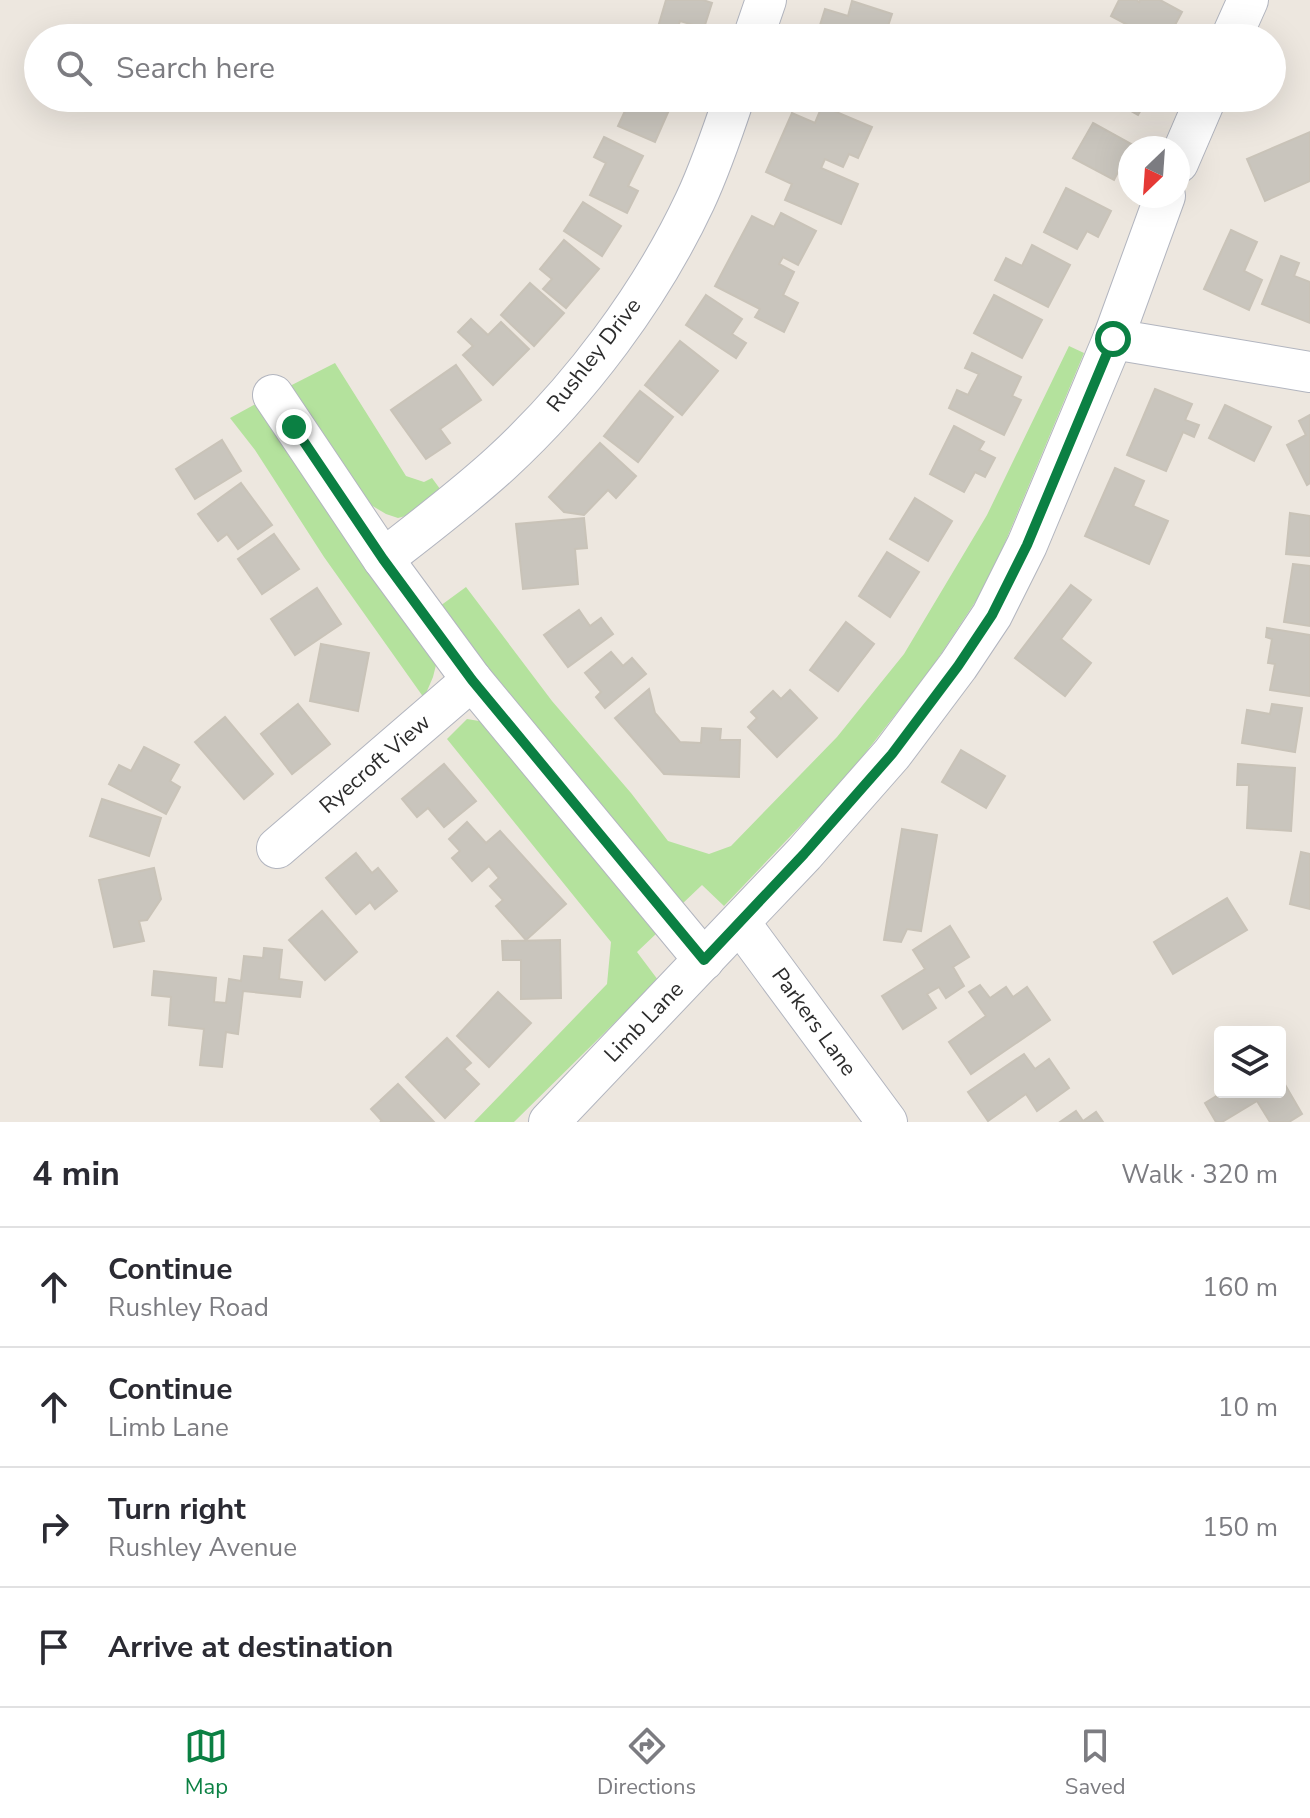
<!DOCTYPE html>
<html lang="en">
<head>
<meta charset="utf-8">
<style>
	:root { --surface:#fff; --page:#f2f2f3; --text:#2b2b33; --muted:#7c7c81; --line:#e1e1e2; --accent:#0b8043 }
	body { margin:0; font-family:"Nunito Sans",sans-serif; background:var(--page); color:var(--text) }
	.controls { position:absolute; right:24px; bottom:24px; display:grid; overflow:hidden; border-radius:8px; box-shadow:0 8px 32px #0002 }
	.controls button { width:72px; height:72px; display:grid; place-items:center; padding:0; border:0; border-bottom:2px solid var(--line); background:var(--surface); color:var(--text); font:40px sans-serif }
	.compass { position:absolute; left:1118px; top:136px; width:72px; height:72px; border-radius:50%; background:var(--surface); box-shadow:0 8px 32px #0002; rotate:205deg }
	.stop { position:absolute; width:24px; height:24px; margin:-18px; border:6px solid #0b8043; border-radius:50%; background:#fff }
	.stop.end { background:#0b8043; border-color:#fff; box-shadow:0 2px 8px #0008 }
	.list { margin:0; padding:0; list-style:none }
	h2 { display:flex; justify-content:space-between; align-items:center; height:104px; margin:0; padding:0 32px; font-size:34px }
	h2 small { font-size:26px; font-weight:400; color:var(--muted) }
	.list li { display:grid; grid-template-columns:52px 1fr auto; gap:24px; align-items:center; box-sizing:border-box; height:120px; padding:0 32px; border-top:2px solid var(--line) }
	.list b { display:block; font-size:30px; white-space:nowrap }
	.list p { margin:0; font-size:26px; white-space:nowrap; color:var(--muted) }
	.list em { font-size:26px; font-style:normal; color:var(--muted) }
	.icon { flex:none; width:44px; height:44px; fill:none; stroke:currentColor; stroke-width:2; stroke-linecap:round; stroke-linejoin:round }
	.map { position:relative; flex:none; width:1310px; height:1122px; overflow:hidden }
	.search { position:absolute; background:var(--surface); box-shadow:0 8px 32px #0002; left:24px; right:24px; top:24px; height:88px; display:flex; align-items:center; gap:20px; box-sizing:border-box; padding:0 28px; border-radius:44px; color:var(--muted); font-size:30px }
	.sheet { height:584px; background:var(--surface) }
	nav { display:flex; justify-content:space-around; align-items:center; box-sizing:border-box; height:112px; border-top:2px solid var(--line); background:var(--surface); font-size:22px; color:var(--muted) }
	nav a { display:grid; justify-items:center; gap:4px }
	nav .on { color:var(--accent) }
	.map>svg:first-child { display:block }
	.green { fill:#b4e29d }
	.building { fill:#c9c5bd; stroke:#c9c3b8; stroke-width:2 }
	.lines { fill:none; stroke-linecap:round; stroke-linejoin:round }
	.minor-casing { stroke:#b2b5bf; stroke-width:42 }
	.minor { stroke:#fff; stroke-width:40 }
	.route { stroke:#0b8043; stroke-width:10 }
	.labels { text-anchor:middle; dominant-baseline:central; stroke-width:7; stroke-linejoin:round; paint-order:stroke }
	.street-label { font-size:22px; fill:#2c2c2c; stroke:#fff }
</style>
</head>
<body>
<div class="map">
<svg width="1310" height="1122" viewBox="0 0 1310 1122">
	<rect width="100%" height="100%" fill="#ede7df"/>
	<g class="green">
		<path d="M1069 346 1084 353 989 581 931 669 845 779 724 906 702 885 681 905 512 706 440 606 466 587 552 701 631 793 668 841 709 854 731 846 837 737 904 654 987 515Z"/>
		<path d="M335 363 406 476 424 482 432 478 443 493 413 514 398 518 386 514 371 505 321 440 280 391Z"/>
		<path d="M263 400 437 661 433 677 424 698 324 557 255 450 230 418Z"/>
		<path d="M467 719 485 722 657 933 637 952 658 980 514 1122H474L607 984 611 942 447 739Z"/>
	</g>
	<g class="building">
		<path d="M666 0H703L712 3 704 28 680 21 676 33 658 27Z"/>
		<path d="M1119 0H1136L1139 2 1140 0H1160L1182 12 1168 38H1152L1111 16Z"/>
		<path d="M852 1 892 14 884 38H816L825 9 848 16Z"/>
		<path d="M631 98H666L673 101 655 142 618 126Z"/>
		<path d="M828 98H862L859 108Z"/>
		<path d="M1108 98H1148L1138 115Z"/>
		<path d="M822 106 872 127 858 158 849 154 843 167 825 159 821 168 858 184 841 224 785 200 792 184 766 172 792 113 815 123Z"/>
		<path d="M1093 123 1133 145 1130 148 1114 180 1073 158Z"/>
		<path d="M1310 132V181L1265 201 1247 159Z"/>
		<path d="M604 137 643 156 628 186 638 191 627 213 590 195 606 163 594 157Z"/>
		<path d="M1066 188 1111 211 1098 237 1087 231 1077 249 1044 232Z"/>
		<path d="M583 202 621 226 602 256 564 231Z"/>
		<path d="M781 213 816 231 798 265 783 257 779 264 794 272 783 295 798 303 784 332 755 317 760 309 715 286 752 216 774 227Z"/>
		<path d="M1231 230 1257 242 1244 271 1262 280 1249 310 1204 289Z"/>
		<path d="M564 240 599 269 566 308 543 289 552 279 540 269Z"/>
		<path d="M1032 245 1070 265 1048 307 995 280 1006 258 1022 266Z"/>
		<path d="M1281 256 1299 263 1294 276 1310 282V323L1262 304Z"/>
		<path d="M530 283 564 313 534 346 501 315Z"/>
		<path d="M706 295 742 319 732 334 746 343 736 358 686 325Z"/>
		<path d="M994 295 1042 320 1022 358 974 333Z"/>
		<path d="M471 319 488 335 501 322 529 349 493 385 463 355 473 346 458 332Z"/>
		<path d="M680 341 718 371 682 415 645 385Z"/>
		<path d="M972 353 1021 377 1012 396 1021 400 1004 435 949 408 957 390 968 395 979 374 965 368Z"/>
		<path d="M456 365 481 400 440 429 450 443 426 459 391 410Z"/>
		<path d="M1155 389 1192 404 1185 420 1199 425 1194 437 1183 432 1166 471 1127 455Z"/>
		<path d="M640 391 673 417 638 462 604 436Z"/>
		<path d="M1225 405 1271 427 1254 461 1209 438Z"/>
		<path d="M1310 415V483L1307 485 1287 445 1306 435 1299 421Z"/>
		<path d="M954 426 984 442 979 450 995 458 985 477 975 472 964 492 930 474Z"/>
		<path d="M222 440 241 471 195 499 176 469Z"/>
		<path d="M600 443 636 476 616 498 608 490 584 515 564 512 549 497Z"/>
		<path d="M1115 468 1144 481 1133 506 1168 521 1149 564 1085 536Z"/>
		<path d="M241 483 272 525 238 549 227 534 218 541 198 514Z"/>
		<path d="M915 498 952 521 928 561 890 539Z"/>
		<path d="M1290 513 1310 516V556L1286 554Z"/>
		<path d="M584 518 587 548 575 549 578 584 523 589 516 524Z"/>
		<path d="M274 534 299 569 262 594 238 559Z"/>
		<path d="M887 552 919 572 890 617 859 596Z"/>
		<path d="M1293 564 1310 566V626L1284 622Z"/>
		<path d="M1071 585 1091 600 1061 639 1091 663 1065 696 1015 658Z"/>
		<path d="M317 588 341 624 295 655 271 619Z"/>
		<path d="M579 610 590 626 601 618 613 634 568 667 544 635Z"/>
		<path d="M846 622 874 644 838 691 810 670Z"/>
		<path d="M1267 628 1310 635V696L1270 690 1275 664 1268 663 1272 639 1266 637Z"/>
		<path d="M321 644 369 653 358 711 310 701Z"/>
		<path d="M611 652 623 666 632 658 646 674 605 708 596 697 601 692 585 673Z"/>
		<path d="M649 689 655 713 680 742 701 743 702 728 721 729 720 740H740L739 777 664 774 615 718Z"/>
		<path d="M790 690 817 718 777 757 748 727 757 718 751 712 773 691 781 699Z"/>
		<path d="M298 704 330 744 292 774 261 734Z"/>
		<path d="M1272 704 1302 708 1295 752 1242 743 1247 710 1270 714Z"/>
		<path d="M225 717 273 774 244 799 195 742Z"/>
		<path d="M144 747 179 765 170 781 180 787 166 814 109 784 119 765 131 771Z"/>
		<path d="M961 750 1005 776 986 808 942 782Z"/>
		<path d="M444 764 476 801 444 827 428 808 417 817 402 799Z"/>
		<path d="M1238 764 1295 768 1291 831 1247 828 1249 785H1237Z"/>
		<path d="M102 799 161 818 149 856 90 836Z"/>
		<path d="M467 822 486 843 500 831 566 904 526 940 496 906 503 900 490 886 499 878 489 866 472 881 452 858 460 851 449 839Z"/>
		<path d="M902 829 937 835 921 931 907 929 901 942 884 940Z"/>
		<path d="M1301 852 1310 854V909L1290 904Z"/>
		<path d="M356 853 372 873 378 868 397 891 375 909 370 902 356 914 326 878Z"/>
		<path d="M154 868 161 899 147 920 139 921 144 941 114 947 99 880Z"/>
		<path d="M1227 898 1247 930 1173 974 1154 942Z"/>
		<path d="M322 911 357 952 325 980 289 940Z"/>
		<path d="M950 926 969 957 953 967 964 986 946 998 939 987 927 994 936 1008 903 1029 882 996 925 969 913 950Z"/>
		<path d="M560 940 561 998 521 999V960H503L502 941Z"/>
		<path d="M264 948 282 950 279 979 302 982 300 997 243 991 238 1034 226 1032 222 1067 200 1065 204 1029 169 1025 171 997 152 995 154 971 216 978 214 1002 226 1003 229 979 241 981 244 956 263 958Z"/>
		<path d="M980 985 990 998 1006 987 1013 997 1027 987 1050 1020 971 1074 949 1042 986 1016 969 992Z"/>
		<path d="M498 992 531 1023 489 1067 457 1036Z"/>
		<path d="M447 1038 471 1063 464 1069 479 1084 445 1118 406 1077Z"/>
		<path d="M1024 1054 1035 1069 1049 1059 1069 1088 1037 1111 1026 1094 988 1121 968 1092Z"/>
		<path d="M1280 1076 1302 1114 1289 1122H1270L1257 1101 1222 1122H1216L1205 1103 1223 1092H1280Z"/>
		<path d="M398 1084 434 1122H380L382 1121 371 1109Z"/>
		<path d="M1076 1111 1083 1121 1096 1112 1103 1122H1060Z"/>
	</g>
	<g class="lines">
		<defs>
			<g id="minor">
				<path d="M753 38 766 0"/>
				<path d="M1231 38 1248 0"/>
				<path d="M1178 163 1206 98"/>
				<path d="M1113 339 1310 372"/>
				<path d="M273 395 383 559 472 680 704 960"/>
				<path d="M383 559C423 528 464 497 501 463 579 391 650 297 695 201 710 169 723 131 734 98"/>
				<path d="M277 848 472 680"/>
				<path d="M740 923 887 1122"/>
				<path d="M549 1122 804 854 892 754 958 666 992 615 1027 545 1113 339 1165 196"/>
			</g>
		</defs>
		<use href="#minor" class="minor-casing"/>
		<use href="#minor" class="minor"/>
	</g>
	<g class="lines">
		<path class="route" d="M294 427 383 559 472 680 704 960 804 854 892 754 958 666 992 615 1027 545 1113 339"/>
	</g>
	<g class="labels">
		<g class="street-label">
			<text transform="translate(594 355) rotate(-52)">Rushley Drive</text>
			<text transform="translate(375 764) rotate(-41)">Ryecroft View</text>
			<text transform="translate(644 1022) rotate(-46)">Limb Lane</text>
			<text transform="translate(814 1022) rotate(54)">Parkers Lane</text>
		</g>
	</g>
</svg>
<div class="controls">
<button><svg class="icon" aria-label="layers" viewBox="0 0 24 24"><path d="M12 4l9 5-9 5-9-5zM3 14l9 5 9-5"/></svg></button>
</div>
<svg class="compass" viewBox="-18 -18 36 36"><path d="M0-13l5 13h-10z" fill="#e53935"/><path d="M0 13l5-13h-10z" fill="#7c7c81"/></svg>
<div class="stop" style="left:1113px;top:339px"></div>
<div class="stop end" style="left:294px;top:427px"></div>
<div class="search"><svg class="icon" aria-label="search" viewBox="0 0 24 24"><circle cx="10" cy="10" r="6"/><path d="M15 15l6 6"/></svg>Search here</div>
</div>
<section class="sheet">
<h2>4 min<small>Walk · 320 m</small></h2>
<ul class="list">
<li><svg class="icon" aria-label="ahead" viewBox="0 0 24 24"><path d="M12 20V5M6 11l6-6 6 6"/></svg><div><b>Continue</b><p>Rushley Road</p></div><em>160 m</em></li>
<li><svg class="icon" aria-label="ahead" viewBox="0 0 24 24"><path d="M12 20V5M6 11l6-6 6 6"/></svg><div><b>Continue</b><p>Limb Lane</p></div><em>10 m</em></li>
<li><svg class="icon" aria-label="right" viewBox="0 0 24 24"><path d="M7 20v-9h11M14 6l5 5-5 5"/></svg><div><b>Turn right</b><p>Rushley Avenue</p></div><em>150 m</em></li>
<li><svg class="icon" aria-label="arrive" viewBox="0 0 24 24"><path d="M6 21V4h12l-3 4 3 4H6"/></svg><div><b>Arrive at destination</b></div></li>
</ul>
</section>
<nav>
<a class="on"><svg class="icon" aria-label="map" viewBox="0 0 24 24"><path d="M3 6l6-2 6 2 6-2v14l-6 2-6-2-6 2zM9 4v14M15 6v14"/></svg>Map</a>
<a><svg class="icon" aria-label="directions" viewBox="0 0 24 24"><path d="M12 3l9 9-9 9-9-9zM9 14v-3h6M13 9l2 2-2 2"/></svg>Directions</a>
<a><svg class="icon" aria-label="saved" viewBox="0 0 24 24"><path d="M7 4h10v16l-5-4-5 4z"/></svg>Saved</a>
</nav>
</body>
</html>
